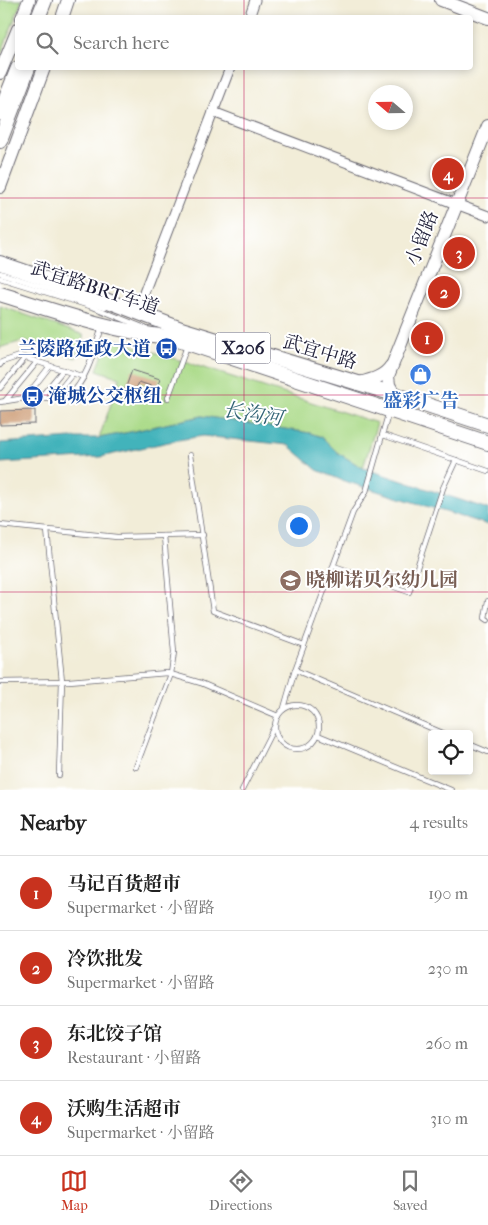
<!DOCTYPE html>
<html lang="en">
<head>
<meta charset="utf-8">
<style>
	:root { --surface:#fff; --page:#f6f6f6; --text:#222; --muted:#767676; --line:#e0e0e0; --accent:#c8321e }
	body { margin:0; font-family:"IM FELL French Canon","Noto Serif SC",serif; background:var(--page); color:var(--text) }
	.controls { position:absolute; right:15px; bottom:15px; display:grid; overflow:hidden; border-radius:5px; box-shadow:0 2px 8px #0003 }
	.controls button { width:45px; height:45px; display:grid; place-items:center; padding:0; border:0; border-bottom:1px solid var(--line); background:var(--surface); color:var(--text); font:25px sans-serif }
	.compass { position:absolute; left:368px; top:85px; width:45px; height:45px; border-radius:50%; background:var(--surface); box-shadow:0 2px 8px #0003; rotate:290deg }
	.you { position:absolute; left:298px; top:525px; width:18px; height:18px; margin:-12px; border:4px solid #fff; border-radius:50%; background:#1a73e8; box-shadow:0 0 0 8px #1a73e833 }
	.badge { display:grid; place-items:center; width:32px; height:32px; border-radius:50%; background:var(--accent); color:#fff; font-size:16px; font-weight:700 }
	.pin { position:absolute; translate:-50% -50%; border:2px solid #fff; box-shadow:0 1px 5px #0006 }
	.list { margin:0; padding:0; list-style:none }
	h2 { display:flex; justify-content:space-between; align-items:center; height:65px; margin:0; padding:0 20px; font-size:21px }
	h2 small { font-size:16px; font-weight:400; color:var(--muted) }
	.list li { display:grid; grid-template-columns:32px 1fr auto; gap:15px; align-items:center; box-sizing:border-box; height:75px; padding:0 20px; border-top:1px solid var(--line) }
	.list b { display:block; font-size:19px; white-space:nowrap }
	.list p { margin:0; font-size:16px; white-space:nowrap; color:var(--muted) }
	.list em { font-size:16px; font-style:normal; color:var(--muted) }
	.icon { flex:none; width:28px; height:28px; fill:none; stroke:currentColor; stroke-width:2; stroke-linecap:round; stroke-linejoin:round }
	.map { position:relative; flex:none; width:488px; height:790px; overflow:hidden }
	.search { position:absolute; background:var(--surface); box-shadow:0 2px 8px #0003; left:15px; right:15px; top:15px; height:55px; display:flex; align-items:center; gap:12px; box-sizing:border-box; padding:0 18px; border-radius:5px; color:var(--muted); font-size:19px }
	.sheet { height:365px; background:var(--surface) }
	nav { display:flex; justify-content:space-around; align-items:center; box-sizing:border-box; height:70px; border-top:1px solid var(--line); background:var(--surface); font-size:14px; color:var(--muted) }
	nav a { display:grid; justify-items:center; gap:2px }
	nav .on { color:var(--accent) }
	.map>svg:first-child { display:block }
	.green { fill:#aada88; stroke:#667e62 }
	.water { fill:#43b3bb; stroke:#326a7b }
	.building { fill:#cb9971 }
	.lines { fill:none; stroke-linecap:round; stroke-linejoin:round }
	.lane-casing { stroke:#6b6972; stroke-width:6 }
	.street-casing { stroke:#6b6972; stroke-width:11 }
	.secondary-casing { stroke:#6b6972; stroke-width:14 }
	.primary-casing { stroke:#6b6972; stroke-width:16 }
	.lane { stroke:#fff; stroke-width:4.5 }
	.street { stroke:#fff; stroke-width:9 }
	.secondary { stroke:#fff; stroke-width:12 }
	.primary { stroke:#fff; stroke-width:14 }
	.grid { fill:none; stroke:#c2185b; stroke-width:1; stroke-opacity:0.55 }
	.labels { text-anchor:middle; dominant-baseline:central; stroke-width:4; stroke-linejoin:round; paint-order:stroke }
	.shield { fill:#fff; stroke:#646476; stroke-width:1 }
	.shield-label { font-size:18px; font-weight:bold; fill:#22223b }
	.street-label { font-size:19px; fill:#22223b; stroke:#fff }
	.transit-label { font-size:19px; font-weight:bold; fill:#164399; stroke:#fff; text-anchor:end }
	.shop-label { font-size:19px; font-weight:bold; fill:#366cbe; stroke:#fff }
	.education-label { font-size:19px; font-weight:bold; fill:#785e54; stroke:#fff; text-anchor:start }
	.water-label { font-size:20px; font-style:italic; fill:#316375; stroke:#fff }
</style>
</head>
<body>
<div class="map">
<svg width="488" height="790" viewBox="0 0 488 790">
	<rect width="100%" height="100%" fill="#fff"/>
	<filter id="ink" filterUnits="userSpaceOnUse"><feTurbulence type="fractalNoise" baseFrequency=".02" numOctaves="2"/><feDisplacementMap in="SourceGraphic" scale="10" xChannelSelector="R" yChannelSelector="G"/><feConvolveMatrix kernelMatrix="1 2 1 2 8 2 1 2 1" color-interpolation-filters="sRGB"/></filter>
	<filter id="wash" filterUnits="userSpaceOnUse"><feTurbulence type="fractalNoise" baseFrequency=".0096" numOctaves="4" result="noise"/><feDisplacementMap in="SourceGraphic" scale="20" xChannelSelector="R" yChannelSelector="G"/><feGaussianBlur stdDeviation="1.12" result="paint"/><feColorMatrix in="noise" values="0 0 0 0 0 0 0 0 0 0 0 0 0 0 0 0 0 1.4 0 .05"/><feComposite in="paint" operator="in"/></filter>
	<g filter="url(#wash)">
		<rect width="100%" height="100%" fill="#f2edd8"/>
		<g class="green">
			<path d="M0 0H22L0 57Z"/>
			<path d="M0 306 84 335 76 358 23 341 2 347 0 349Z"/>
			<path d="M116 340 377 423 363 468 338 453 322 437 310 433 202 416 130 432 99 438 120 378 97 370 107 343Z"/>
		</g>
		<path class="water" d="M202 416 310 433 322 437 338 453 363 468 488 509V525L341 480 317 470 288 445 203 436 178 440 100 457 0 463V443L72 438H99L130 432Z"/>
		<g id="blocks">
			<g class="building">
				<path d="M132 370 160 379 157 388 139 382 132 401 122 398Z"/>
				<path d="M35 410V424L0 425V411Z"/>
			</g>
		</g>
	</g>
	<g filter="url(#ink)">
		<use href="#blocks" fill-opacity="0" stroke="#6b6972" stroke-width="1"/>
		<g class="lines">
			<defs>
				<g id="lane">
					<path d="M0 273 105 307"/>
					<path d="M0 278 93 307 145 328"/>
					<path d="M0 365 2 362 20 356 84 377"/>
					<path d="M0 388 25 358"/>
					<path d="M25 398H40L63 370"/>
					<path d="M40 398H53L73 373"/>
					<path d="M53 398C59 398 65 399 69 396 87 381 95 348 102 327"/>
					<path d="M168 398 187 346"/>
					<path d="M5 401 37 362"/>
					<path d="M0 402 25 398 50 366"/>
					<path d="M383 435 488 471"/>
					<path d="M190 455 213 611 304 645"/>
					<path d="M0 525 117 537 203 535"/>
					<path d="M47 530 62 681 59 775"/>
					<path d="M334 566 409 592 443 488 456 460"/>
					<path d="M488 601 485 618 488 620"/>
					<path d="M295 670 445 734"/>
					<path d="M0 682 69 681 167 673 201 683 278 716"/>
					<circle cx="297" cy="727" r="22"/>
					<path d="M284 708 295 670 353 512 366 492 389 411"/>
					<path d="M318 735 451 790"/>
					<path d="M469 744 488 752"/>
					<path d="M136 767 171 674 174 652 164 536"/>
					<path d="M242 790 274 727"/>
				</g>
				<g id="street">
					<path d="M249 18 255 0"/>
					<path d="M213 112 488 216"/>
					<path d="M137 311 230 68"/>
				</g>
				<g id="secondary">
					<path d="M441 0 488 18"/>
					<path d="M22 18 29 0"/>
					<path d="M62 18 68 0"/>
					<path d="M0 73 18 29"/>
					<path d="M0 187 44 68"/>
					<path d="M359 383C371 380 384 377 391 366"/>
					<path d="M394 394 389 385 388 376 488 126"/>
				</g>
				<g id="primary">
					<path d="M38 18 45 0"/>
					<path d="M0 113 18 68"/>
					<path d="M0 141 28 68"/>
					<path d="M0 263 90 294 181 329 394 394 488 425"/>
					<path d="M0 294C55 311 111 331 169 337L488 443"/>
				</g>
			</defs>
			<use href="#lane" class="lane-casing"/>
			<use href="#street" class="street-casing"/>
			<use href="#secondary" class="secondary-casing"/>
			<use href="#primary" class="primary-casing"/>
			<use href="#lane" class="lane"/>
			<use href="#street" class="street"/>
			<use href="#secondary" class="secondary"/>
			<use href="#primary" class="primary"/>
		</g>
	</g>
	<path class="grid" d="M244 0V18M244 68V790M0 198H488M0 395H488M0 592H488"/>
	<defs>
		<symbol id="bus-disc" viewBox="-11 -11 22 22"><circle r="9.5" fill="#1a4fb4" stroke="#fff"/><path d="M-5-6H5V4H4V6H2V4H-2V6H-4V4H-5ZM-3.5-4V0h7V-4ZM-3.5 1.2v1.5H-2V1.2ZM2 1.2v1.5H3.5V1.2Z" fill="#fff"/></symbol>
		<symbol id="shop-disc" viewBox="-11 -11 22 22"><circle r="9.5" fill="#3f7fe0" stroke="#fff"/><path d="M-5-2.5h2.3a2.7 3.5 0 0 1 5.4 0H5L5.5 6h-11ZM-1.5-2.5h3a1.5 2.3 0 0 0-3 0Z" fill="#fff"/></symbol>
		<symbol id="school-disc" viewBox="-11 -11 22 22"><circle r="9.5" fill="#8d6e63" stroke="#fff"/><path d="M0-5L7-2L0 1L-7-2ZM-4 1L0 2.5L4 1V4Q0 6-4 4Z" fill="#fff"/></symbol>
	</defs>
	<g fill-rule="evenodd">
		<use href="#bus-disc" x="154" y="336" width="25" height="25"/>
		<use href="#shop-disc" x="408" y="362" width="25" height="25"/>
		<use href="#bus-disc" x="20" y="384" width="25" height="25"/>
		<use href="#school-disc" x="278" y="568" width="25" height="25"/>
	</g>
	<g class="labels">
		<rect class="shield" x="215.5" y="332.5" width="55" height="31" rx="4"/>
		<g class="shield-label">
			<text x="243" y="348">X206</text>
		</g>
		<g class="street-label">
			<text transform="translate(422 238) rotate(-68)">小留路</text>
			<text transform="translate(95 288) rotate(18)">武宜路BRT车道</text>
			<text transform="translate(320 352) rotate(17)">武宜中路</text>
		</g>
		<g class="transit-label">
			<text x="151" y="349">兰陵路延政大道</text>
			<text x="48" y="396" text-anchor="start">淹城公交枢纽</text>
		</g>
		<g class="shop-label">
			<text x="421" y="401">盛彩广告</text>
		</g>
		<g class="education-label">
			<text x="306" y="580">晓柳诺贝尔幼儿园</text>
		</g>
		<g class="water-label">
			<text transform="translate(253 414) rotate(9)">长沟河</text>
		</g>
	</g>
</svg>
<div class="controls">
<button><svg class="icon" aria-label="locate" viewBox="0 0 24 24"><circle cx="12" cy="12" r="6"/><path d="M12 2v4M12 18v4M2 12h4M18 12h4"/></svg></button>
</div>
<svg class="compass" viewBox="-18 -18 36 36"><path d="M0-13l5 13h-10z" fill="#e53935"/><path d="M0 13l5-13h-10z" fill="#767676"/></svg>
<div class="you"></div>
<div class="pin badge" style="left:427px;top:338px">1</div>
<div class="pin badge" style="left:444px;top:292px">2</div>
<div class="pin badge" style="left:459px;top:253px">3</div>
<div class="pin badge" style="left:448px;top:174px">4</div>
<div class="search"><svg class="icon" aria-label="search" viewBox="0 0 24 24"><circle cx="10" cy="10" r="6"/><path d="M15 15l6 6"/></svg>Search here</div>
</div>
<section class="sheet">
<h2>Nearby<small>4 results</small></h2>
<ul class="list">
<li><span class="badge">1</span><div><b>马记百货超市</b><p>Supermarket · 小留路</p></div><em>190 m</em></li>
<li><span class="badge">2</span><div><b>冷饮批发</b><p>Supermarket · 小留路</p></div><em>230 m</em></li>
<li><span class="badge">3</span><div><b>东北饺子馆</b><p>Restaurant · 小留路</p></div><em>260 m</em></li>
<li><span class="badge">4</span><div><b>沃购生活超市</b><p>Supermarket · 小留路</p></div><em>310 m</em></li>
</ul>
</section>
<nav>
<a class="on"><svg class="icon" aria-label="map" viewBox="0 0 24 24"><path d="M3 6l6-2 6 2 6-2v14l-6 2-6-2-6 2zM9 4v14M15 6v14"/></svg>Map</a>
<a><svg class="icon" aria-label="directions" viewBox="0 0 24 24"><path d="M12 3l9 9-9 9-9-9zM9 14v-3h6M13 9l2 2-2 2"/></svg>Directions</a>
<a><svg class="icon" aria-label="saved" viewBox="0 0 24 24"><path d="M7 4h10v16l-5-4-5 4z"/></svg>Saved</a>
</nav>
</body>
</html>
